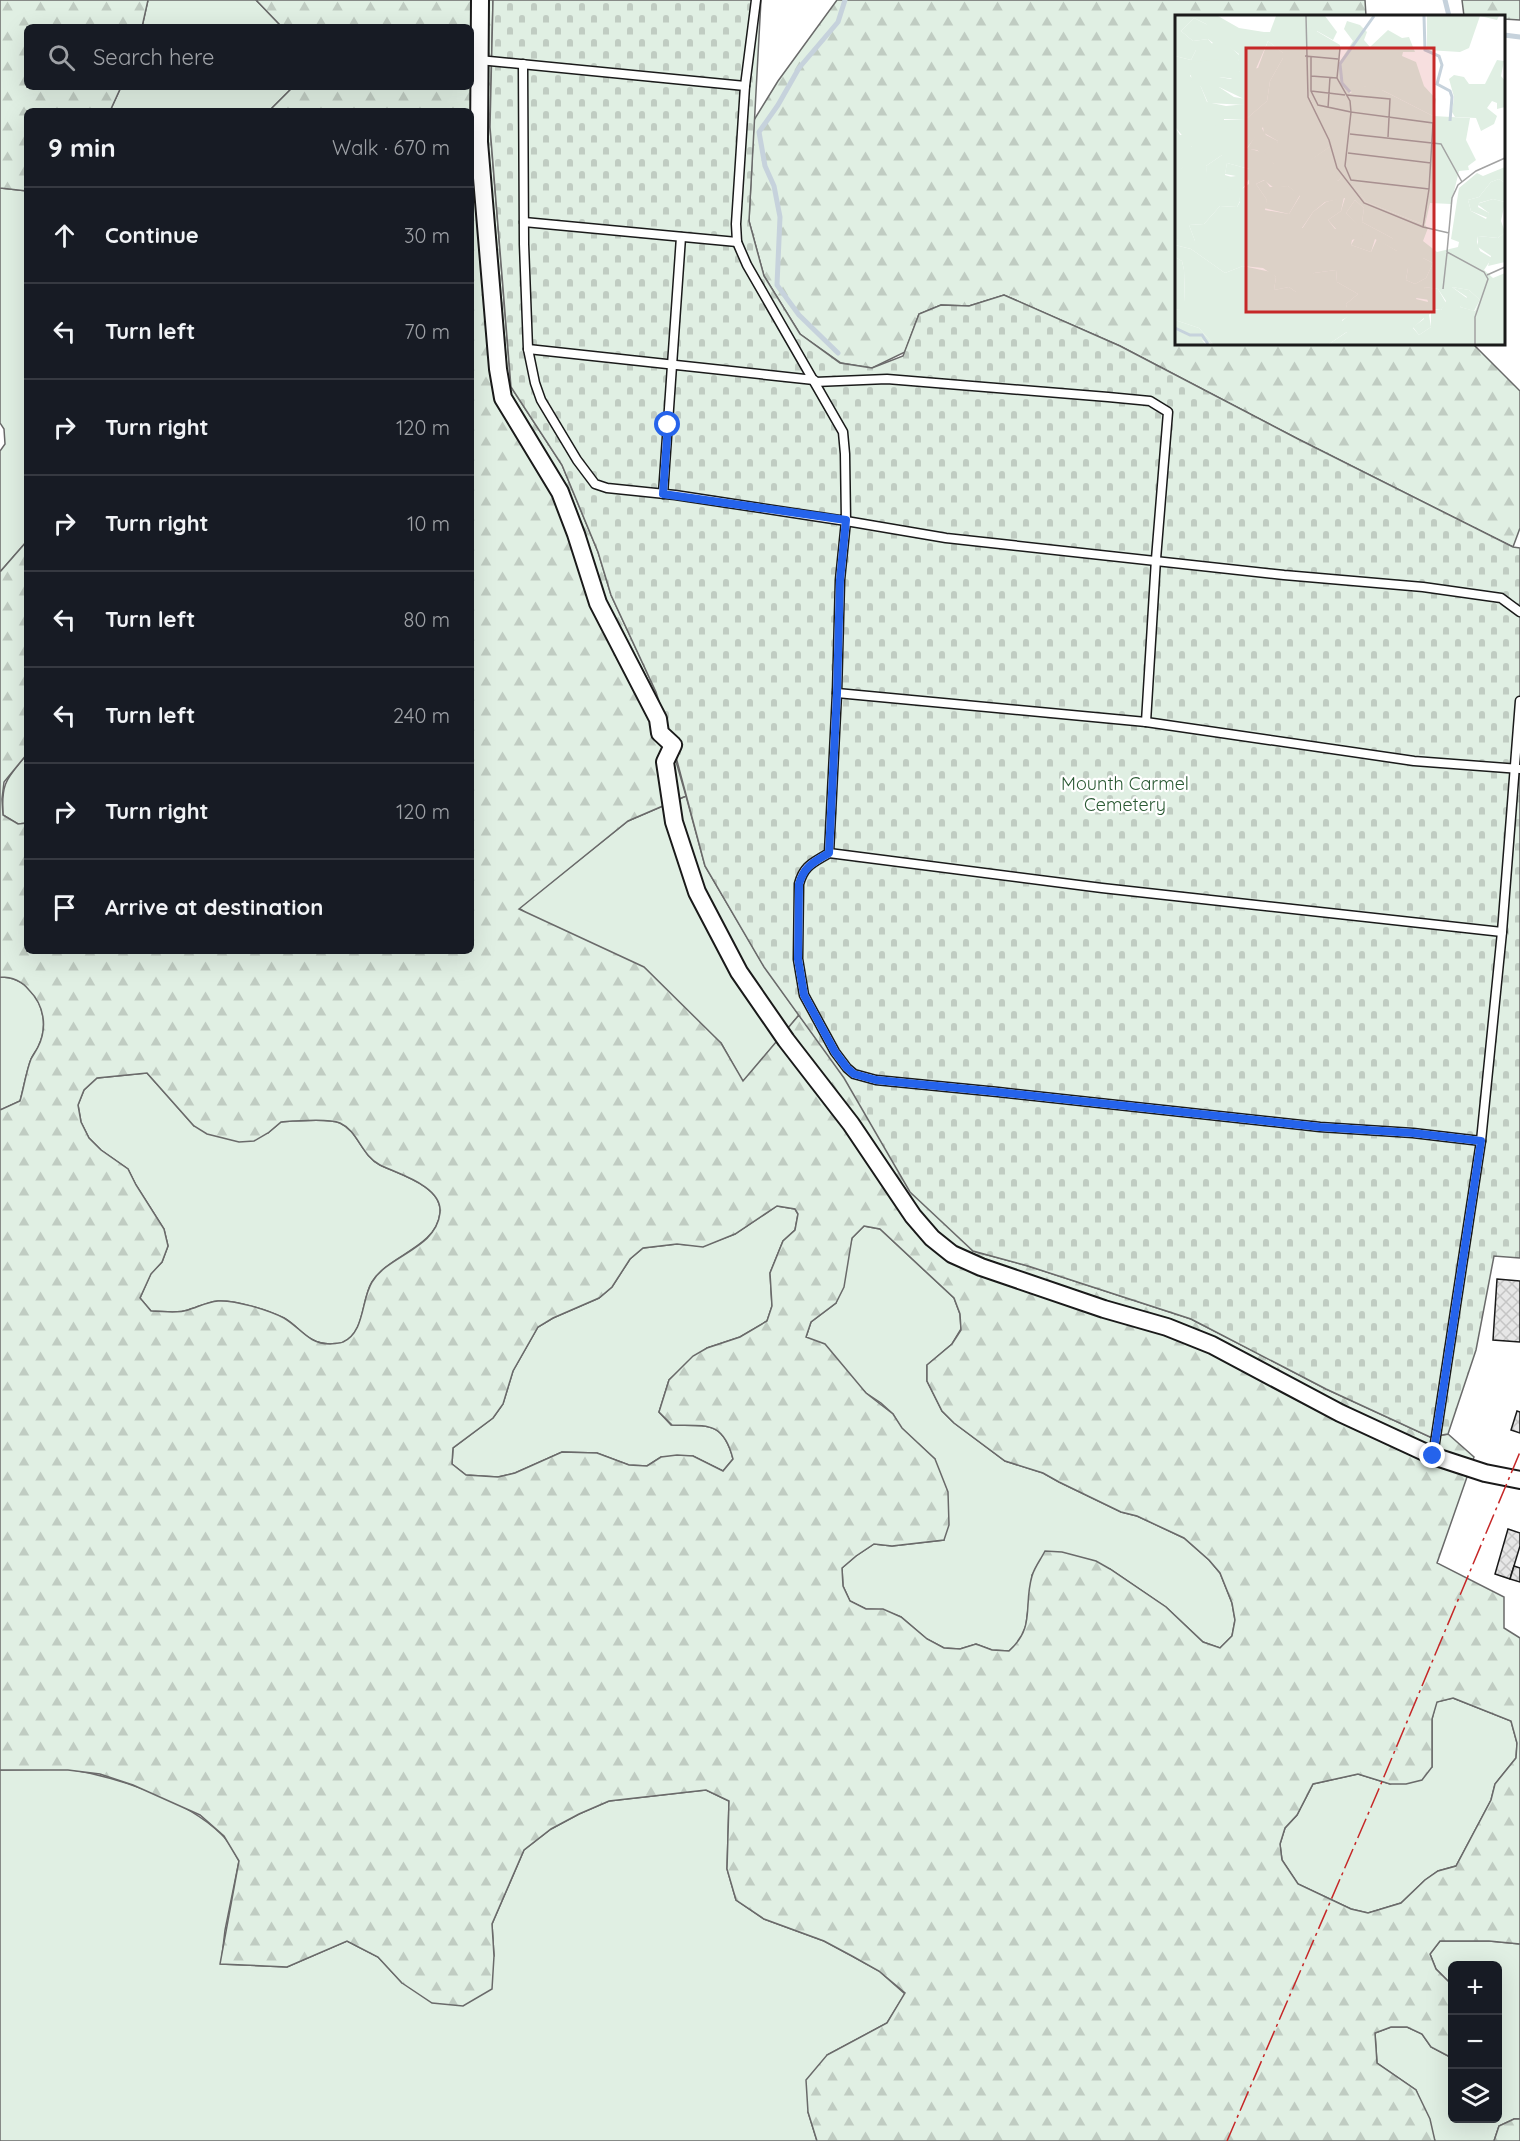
<!DOCTYPE html>
<html lang="en">
<head>
<meta charset="utf-8">
<style>
	:root { --surface:#171b24; --page:#20242c; --text:#f1f3f6; --muted:#9ea1a6; --line:#363941 }
	body { margin:0; font-family:Quicksand,sans-serif; background:var(--page); color:var(--text) }
	.controls { position:absolute; right:18px; bottom:18px; display:grid; overflow:hidden; border-radius:9px; box-shadow:0 6px 24px #0002 }
	.controls button { width:54px; height:54px; display:grid; place-items:center; padding:0; border:0; border-bottom:2px solid var(--line); background:var(--surface); color:var(--text); font:30px sans-serif }
	.stop { position:absolute; width:18px; height:18px; margin:-14px; border:4px solid #2563eb; border-radius:50%; background:#fff }
	.stop.end { background:#2563eb; border-color:#fff; box-shadow:0 2px 6px #0008 }
	.list { margin:0; padding:0; list-style:none }
	h2 { display:flex; justify-content:space-between; align-items:center; height:78px; margin:0; padding:0 24px; font-size:26px }
	h2 small { font-size:20px; font-weight:400; color:var(--muted) }
	.list li { display:grid; grid-template-columns:39px 1fr auto; gap:18px; align-items:center; box-sizing:border-box; height:96px; padding:0 24px; border-top:2px solid var(--line) }
	.list b { display:block; font-size:22px; white-space:nowrap }
	.list em { font-size:20px; font-style:normal; color:var(--muted) }
	.icon { flex:none; width:33px; height:33px; fill:none; stroke:currentColor; stroke-width:2; stroke-linecap:round; stroke-linejoin:round }
	.map { position:relative; flex:none; width:1520px; height:2141px; overflow:hidden }
	.search { position:absolute; background:var(--surface); box-shadow:0 6px 24px #0002; left:24px; top:24px; width:450px; height:66px; display:flex; align-items:center; gap:15px; box-sizing:border-box; padding:0 21px; border-radius:9px; color:var(--muted); font-size:22px }
	.panel { position:absolute; background:var(--surface); box-shadow:0 6px 24px #0002; left:24px; top:108px; width:450px; height:846px; border-radius:9px }
	.map>svg:first-child { display:block }
	.green { fill:#e0efe3; stroke:#6a6a6a; stroke-width:1.5 }
	.forest { fill:url(#forest-firs); stroke:#6a6a6a; stroke-width:1.5; fill-rule:evenodd }
	.cemetery { fill:url(#cemetery-stones); stroke:#6a6a6a; stroke-width:1.5 }
	.lines { fill:none; stroke-linecap:round; stroke-linejoin:round }
	.stream { stroke:#c6d2dc; stroke-width:5 }
	.building { fill:url(#building-cross-hatch); stroke:#1a1a1a; stroke-width:1.5 }
	.lane-casing { stroke:#1a1a1a; stroke-width:11 }
	.street-casing { stroke:#1a1a1a; stroke-width:20 }
	.lane { stroke:#fff; stroke-width:8 }
	.street { stroke:#fff; stroke-width:16 }
	.power { stroke:#c62828; stroke-width:1.5; stroke-dasharray:21 4.5 3 4.5; stroke-linecap:butt }
	.route { stroke:#2563eb; stroke-width:8 }
	.labels { text-anchor:middle; dominant-baseline:central; stroke-width:4.5; stroke-linejoin:round; paint-order:stroke }
	.park-label { font-size:18px; fill:#2b5a34; stroke:#fff }
	.inset-river { fill:none; stroke:#c6d2dc; stroke-width:3 }
	.inset-road { fill:none; stroke:#a3a3a3; stroke-width:1.5 }
	.view { fill:#c62828; fill-opacity:0.15; stroke:#c62828; stroke-width:3 }
	.inset-edge { fill:none; stroke:#1a1a1a; stroke-width:3 }
</style>
</head>
<body>
<div class="map">
<svg width="1520" height="2141" viewBox="0 0 1520 2141">
	<defs>
		<pattern id="forest-firs" width="22" height="20" patternUnits="userSpaceOnUse" patternTransform="scale(1.5)"><rect width="22" height="20" fill="#e0efe3"/><path d="M5 1l3.5 6h-7zM16 11l3.5 6h-7z" fill="#c0ccc2"/></pattern>
		<pattern id="cemetery-stones" width="16" height="16" patternUnits="userSpaceOnUse" patternTransform="scale(1.5)"><rect width="16" height="16" fill="#e0efe3"/><path d="M2 7V4a2 2 0 0 1 4 0v3zM10 15v-3a2 2 0 0 1 4 0v3z" fill="#c0ccc2"/></pattern>
		<pattern id="building-cross-hatch" width="8" height="8" patternUnits="userSpaceOnUse" patternTransform="scale(1.5)"><rect width="8" height="8" fill="#e6e6e6"/><path d="M0 0l8 8M0 8l8-8" fill="none" stroke="#c5c5c5"/></pattern>
	</defs>
	<rect width="100%" height="100%" fill="#fff"/>
	<g class="green">
		<path d="M148 0H256L282 27H142Z"/>
		<path d="M121 87H293L269 111H110Z"/>
		<path d="M0 188 27 191V541L0 572V451L5 444 4 429 0 423Z"/>
		<path d="M27 754V823L18 824 3 815C1 781 7 779 27 754Z"/>
		<path d="M686 796 705 866 764 966 799 1015 743 1082 721 1043 519 908 628 821Z"/>
		<path d="M0 977C11 977 22 981 30 990 44 1005 48 1027 38 1047 36 1051 33 1055 31 1059 26 1072 24 1087 20 1101L0 1110Z"/>
		<path d="M147 1073 194 1126 268 1133 281 1122C294 1121 328 1118 340 1123 358 1131 361 1155 380 1165 398 1174 443 1186 440 1213 436 1248 388 1255 372 1282 361 1300 365 1332 344 1342 340 1344 334 1343 330 1344 308 1344 301 1328 284 1318 268 1310 236 1300 218 1301 207 1302 198 1307 188 1310 177 1314 163 1311 151 1311L140 1298 151 1273 162 1262 168 1246 164 1229 136 1185 128 1169 101 1150 89 1138 81 1122 78 1105 84 1090 97 1078Z"/>
		<path d="M777 1206 795 1209 798 1214 795 1230 783 1241 770 1273 772 1306 767 1321 740 1337 707 1348 669 1380 659 1412 671 1425C706 1426 723 1420 733 1459L723 1471 693 1456 661 1457 647 1466 629 1465 597 1453 562 1452 515 1473 498 1477 466 1475 452 1464 453 1448 493 1418 503 1404 513 1371 538 1327 553 1318 599 1298 612 1287 630 1259 643 1248 677 1244 703 1246 735 1234Z"/>
		<path d="M864 1226 880 1229 954 1298 960 1314 961 1329 952 1344 927 1365V1381L942 1411 954 1423 1005 1461 1043 1473 1059 1482 1121 1512 1137 1516 1184 1538 1209 1560 1220 1573 1232 1603 1235 1620 1232 1636 1220 1648 1203 1642 1166 1607 1110 1569 1032 1575 1026 1625 1021 1640 1009 1651 992 1650 976 1644 960 1649 944 1648 927 1639 901 1617 883 1610 866 1609 850 1601 843 1586 842 1568 856 1556 874 1544 892 1546 944 1540 935 1459 901 1428 893 1414 881 1403 866 1393 806 1337 811 1322 836 1303 852 1238Z"/>
		<path d="M1453 1698 1511 1721 1517 1743 1516 1758 1495 1784 1491 1800 1456 1866 1438 1871 1425 1880 1401 1903 1368 1913 1351 1909 1298 1884 1282 1860 1280 1844 1285 1828 1297 1815 1313 1784 1358 1774 1390 1784 1432 1767V1719L1436 1702Z"/>
		<path d="M68 1769C117 1777 185 1799 221 1834 229 1841 234 1852 239 1861L225 1930 221 1964 287 1967 347 1941 378 1957 402 1983 494 1956 492 1924 524 1850 551 1829 579 1814 609 1801 706 1790 729 1801 727 1869 736 1900 764 1919 824 1941 852 1956 879 1971 905 1994 887 2023 827 2055 808 2112 817 2141H0V1770Z"/>
		<path d="M1440 1941H1489L1520 1944V2119H1514L1499 2126 1494 2141H1435L1416 2090 1377 2063 1375 2033 1391 2027H1407L1422 2034 1431 2047 1452 2058V2118H1498V1966H1452V1985L1436 1969 1430 1954Z"/>
	</g>
	<g class="forest">
		<path d="M0 0H148L142 27H27V87H121L110 111H27V191L0 188Z"/>
		<path d="M256 0H493L490 127 511 387 562 465 598 552 611 595 656 692 686 796 628 821 519 909 644 967 721 1043 743 1081 799 1015 973 1251 1028 1266 1191 1319 1326 1389 1430 1437 1448 1434 1474 1457 1437 1563 1504 1597V1628L1520 1638V1944L1489 1941H1440L1430 1954 1436 1969 1452 1985V2058L1431 2047 1422 2034 1407 2027H1391L1375 2033 1377 2063 1416 2090 1430 2119 1435 2141H817L808 2112 806 2080 827 2055 887 2023 905 1993 879 1971 852 1956 824 1941 764 1919 736 1900 727 1869 729 1801 706 1790 609 1801 579 1814 551 1829 524 1850 492 1924 494 1956 492 1989 463 2006 432 2003 402 1983 378 1957 347 1941 287 1967 220 1964 239 1861 224 1836 200 1815 133 1785 100 1774 68 1770H0V1110L20 1101C24 1087 26 1072 31 1059 33 1055 36 1051 38 1047 48 1027 44 1005 29 990 22 981 11 977 0 977V572L27 541V754L4 782 2 799 3 815 18 824 27 823V951H471V111H269L293 87H471V27H282ZM147 1073 194 1126 207 1134 239 1142 254 1141 268 1133 281 1122C294 1121 328 1118 340 1123 358 1131 361 1155 380 1165 398 1174 443 1186 440 1213 436 1249 388 1255 372 1282 361 1300 365 1332 343 1342 340 1344 334 1343 330 1344 308 1344 301 1328 284 1318 268 1310 236 1300 218 1301 207 1302 198 1307 188 1310 177 1314 163 1311 151 1311L140 1298 151 1274 162 1262 168 1246 164 1229 136 1185 128 1169 101 1150 89 1138 81 1122 78 1105 84 1090 97 1078ZM777 1206 795 1209 798 1214 795 1230 783 1241 770 1273 772 1306 767 1321 740 1337 707 1348 693 1356 669 1380 659 1412 672 1425C706 1426 723 1420 733 1459L723 1471 693 1456 677 1455 661 1457 647 1466 629 1465 597 1453 562 1452 515 1473 498 1477 466 1475 452 1464 453 1448 493 1418 503 1404 513 1371 538 1327 553 1318 599 1298 612 1287 630 1259 643 1248 677 1244 703 1247 735 1234ZM864 1226 880 1229 954 1298 960 1314 961 1330 952 1344 927 1365V1381L942 1411 954 1423 1005 1461 1043 1473 1059 1482 1121 1512 1137 1516 1184 1538 1209 1560 1220 1573 1232 1603 1235 1620 1232 1636 1220 1648 1203 1642 1166 1607 1110 1569 1096 1561 1062 1552 1045 1551C1041 1559 1034 1568 1032 1576 1023 1607 1036 1626 1009 1651L992 1650 976 1644 960 1649 944 1648 927 1639 901 1617 883 1609H866L850 1601 843 1586 842 1568 856 1556 874 1544 892 1546 944 1540 949 1525 948 1492 935 1459 902 1428 893 1414 866 1393 825 1344 806 1337 811 1322 836 1303 844 1287 852 1238ZM1453 1698 1511 1721 1517 1743 1516 1758 1495 1784 1491 1800 1456 1866 1438 1871 1425 1880 1401 1903 1368 1913 1351 1909 1298 1884 1282 1860 1280 1844 1285 1828 1297 1815 1313 1784 1358 1774 1390 1784H1406L1422 1780 1432 1767V1719L1437 1702Z"/>
		<path d="M837 0H1365L1366 16H1176V344H1473L1520 391V528L1513 547 1298 439 1120 346 1004 295 969 306 941 305 919 314 905 352 872 368 841 363 800 334 764 276 749 221 754 120 778 81Z"/>
		<path d="M1462 0H1520V20L1504 19V16H1464Z"/>
		<path d="M1514 2119H1520V2141H1494L1499 2126Z"/>
	</g>
	<path class="cemetery" d="M493 0H761L749 221 764 276 800 334 840 363 872 368 903 356 919 314 941 305 969 306 1004 295 1120 346 1298 439 1513 547 1520 548V1258L1494 1256 1476 1350 1448 1434 1430 1437 1326 1389 1191 1319 1028 1266 973 1251 910 1192 844 1078 764 967 705 866 672 742 656 692 611 595 598 552 562 465 511 387 490 127Z"/>
	<g class="lines">
		<g class="stream">
			<path d="M1445 0 1449 16"/>
			<path d="M1504 35 1520 37"/>
			<path d="M838 353 799 315 777 285 780 217 774 186 765 166 759 132 778 105 799 68 838 22 845 0"/>
		</g>
	</g>
	<g class="building">
		<path d="M1497 1279 1520 1281V1342L1493 1340Z"/>
		<path d="M1517 1411 1520 1412V1433L1511 1430Z"/>
		<path d="M1508 1529 1520 1533V1546L1510 1579 1495 1574Z"/>
		<path d="M1514 1566 1520 1568V1582L1510 1579Z"/>
	</g>
	<g class="lines">
		<defs>
			<g id="lane">
				<path d="M479 60 745 86"/>
				<path d="M523 64 524 244 528 349 535 383 541 400 577 460 595 484 607 488 675 495 846 521 845 454 843 432 747 265 737 242 736 224 745 86 756 0"/>
				<path d="M524 222 737 242"/>
				<path d="M528 349 814 380"/>
				<path d="M815 382 887 379 1108 397 1150 401 1168 412 1156 559 1146 722"/>
				<path d="M663 494 681 237"/>
				<path d="M837 693 1146 722 1414 761 1520 769"/>
				<path d="M829 853 1102 888 1502 932"/>
				<path d="M1481 1141 1413 1133 1320 1127 998 1092 876 1080 854 1074 847 1068 835 1052 804 995 798 959 799 884C804 865 813 863 829 853L837 693 840 580 846 521 946 538 1284 575 1423 587 1501 598 1520 612"/>
				<path d="M1433 1456 1481 1141 1502 932 1520 701"/>
			</g>
			<path id="street" d="M480 0 479 142 498 369 503 398 560 492 576 534 598 603 658 719 660 733 673 745 665 762 674 822 697 892 739 972 786 1040 851 1124 913 1216 932 1238 952 1254 981 1267 1104 1309 1167 1327 1212 1345 1340 1413 1433 1456 1485 1473 1520 1480"/>
		</defs>
		<use href="#lane" class="lane-casing"/>
		<use href="#street" class="street-casing"/>
		<use href="#lane" class="lane"/>
		<use href="#street" class="street"/>
		<path class="power" d="M1227 2141 1378 1791 1520 1452"/>
	</g>
	<g class="lines">
		<path class="route" d="M668 425 663 494 846 520 840 580 837 693 829 853C814 862 804 866 799 884L798 959 804 995 835 1052 847 1068 854 1074 876 1080 998 1092 1320 1127 1413 1133 1481 1141 1433 1456"/>
	</g>
	<g class="labels">
		<g class="park-label">
			<text x="1125" y="783">Mounth Carmel<tspan x="1125" dy="21">Cemetery</tspan></text>
		</g>
	</g>
	<g transform="translate(1175 15)">
		<rect width="330" height="330" fill="#fff"/>
		<path d="M19 3 31 9 65 41 63 46 26 47 15 61 26 72 32 87 51 91 71 89 67 83 44 72V62L56 64 65 56 83 53 93 26 108 38V43L95 66 92 86 70 105 49 104 47 140 31 151 33 165 61 161 50 159 52 148 74 154 77 160 64 179 65 186 62 192 45 191 29 209 14 210 20 226 11 227 0 224V155L7 153 17 132 0 112V41L16 45 21 35 38 28 33 24 18 26 6 16ZM86 112 91 120 103 126 99 149 82 135 72 134ZM156 131 170 158 163 166 135 145ZM324 164 330 168V187L318 184 304 188 303 192 314 198 313 203 296 196 293 185 304 182 316 167ZM90 165 95 172 113 171 125 180 114 199 89 193 92 185 81 169ZM169 182 166 196 153 205 160 214H127L138 197 151 187ZM180 185 189 193 187 207 217 223 223 231 222 236 200 224 196 237 176 230 186 213 171 198ZM330 217V247L313 251 316 241 303 232V221L323 223ZM0 230 16 234 50 258 68 251 96 257 101 262 99 275 114 272 121 277 139 258 161 255 162 267 183 279 171 289 174 301 167 305V316H173L154 329H38L24 313 0 305V294L4 295 10 285 9 255 7 246 0 242ZM248 243 258 248 251 263 240 269 231 265 233 253ZM249 272 263 274 271 288 266 295 258 294 254 300 256 312 244 320 238 312 249 304 241 284 253 287ZM277 272 294 275 305 285 299 296 285 292 292 282ZM0 315 26 324 31 329H0Z" fill="#e0efe3"/>
		<path d="M0 1H43L64 13 89 17H95L101 1H150L162 17 158 25 142 16 134 81 156 131 136 145 151 152 163 166 170 158 191 187 250 210 253 213 248 226 262 237 283 232 284 227 276 224 284 173 302 158 308 161 330 152V168L324 164 316 167 304 182 293 185 296 196 311 204 314 198 302 189 318 184 330 187 326 206 330 217 323 223 303 221 302 227 305 236 317 243 309 255 318 263 330 258V329H154L172 317 162 318 161 311 173 301 171 289 183 279 162 267 161 255 139 258 132 278 125 280 114 272 99 275 101 262 88 253 68 251 50 258 16 234 0 230V224L20 226 14 210 29 209 45 191 62 192 65 187 63 177 74 169V154L52 148 50 160 63 164 59 176 32 165 31 151 47 140 38 128 39 115 43 105H70L92 86 95 66 108 43V38L93 26 80 56H65L61 64 44 62V72L59 82 71 84V90L33 88 26 72 17 67 14 48 43 44 63 46 64 39 36 19 31 9 19 3 6 16 18 26 33 24 44 37 37 43 21 35 16 45 0 41ZM88 112 89 118 103 126 98 137 99 149 90 138 72 133ZM89 165 99 173 113 171 125 181 114 199 90 195 92 185 81 169ZM170 183 166 196 153 205 161 214 127 213 138 197 150 187ZM180 185 189 193 187 207 217 223 222 236 202 224 196 237 176 230 177 225 188 221 187 213 171 198ZM248 243 258 248 251 263 240 269 231 265 233 253 247 252ZM249 272 263 274 271 286 266 295H256V312L244 320 238 313 250 302 241 283 255 285ZM277 272 294 275 305 285 300 296 285 292 293 284ZM252 1H324L322 5 305 1 294 33 285 37 252 35ZM172 6 185 10 192 17 189 25 195 32 213 15 227 23 234 22 240 37H228L227 41 241 47 249 71 261 84 258 101 209 76 191 71 179 78 170 74 164 60V48L178 26 169 14ZM322 45 329 46 326 61 330 66V92L322 94V88L317 86 312 93 322 101 319 109 306 116 301 103 280 102 277 97 279 82 274 64 279 60 289 62 294 69H310ZM0 112 5 120H11L17 132V144L4 156 0 155ZM0 242 7 246 9 255 10 289 4 295 0 294ZM0 305 24 313 38 329 1 316Z" fill="#e0efe3" fill-rule="evenodd"/>
		<path d="M133 11 165 30 164 60 175 78 195 69 258 101 295 103 291 125 301 145 293 151 294 155 284 156 276 189 255 188 250 210 191 187 165 152 134 81Z" fill="#e0efe3"/>
		<path class="inset-river" d="M249 1 250 35 264 41 267 50 262 69 275 76 277 82 275 106M175 77 167 68 165 49 199 1M0 313 15 320H27L33 329"/>
		<path class="inset-road" d="M131 1 133 82 154 125 162 153 189 188 248 212 274 218M130 41 163 44M136 41V76L143 90 176 97 175 86 162 63 165 33M136 61 162 63M136 76 170 80M172 80 215 84 213 122M153 93 155 62M175 119 266 129 287 167M173 138 256 148M248 212 254 174 258 108 176 97 170 151 176 165 254 174M312 260 330 252M268 274 272 238M300 329V302L313 264 309 257 272 237 277 183 283 170 301 156 330 143"/>
		<path class="view" d="M71 33H259V297H71Z"/>
		<rect width="330" height="330" class="inset-edge"/>
	</g>
</svg>
<div class="controls">
<button>+</button>
<button>−</button>
<button><svg class="icon" aria-label="layers" viewBox="0 0 24 24"><path d="M12 4l9 5-9 5-9-5zM3 14l9 5 9-5"/></svg></button>
</div>
<div class="stop" style="left:668px;top:425px"></div>
<div class="stop end" style="left:1433px;top:1456px"></div>
<div class="search"><svg class="icon" aria-label="search" viewBox="0 0 24 24"><circle cx="10" cy="10" r="6"/><path d="M15 15l6 6"/></svg>Search here</div>
<section class="panel">
<h2>9 min<small>Walk · 670 m</small></h2>
<ul class="list">
<li><svg class="icon" aria-label="ahead" viewBox="0 0 24 24"><path d="M12 20V5M6 11l6-6 6 6"/></svg><div><b>Continue</b></div><em>30 m</em></li>
<li><svg class="icon" aria-label="left" viewBox="0 0 24 24"><path d="M17 20v-9H6M10 6l-5 5 5 5"/></svg><div><b>Turn left</b></div><em>70 m</em></li>
<li><svg class="icon" aria-label="right" viewBox="0 0 24 24"><path d="M7 20v-9h11M14 6l5 5-5 5"/></svg><div><b>Turn right</b></div><em>120 m</em></li>
<li><svg class="icon" aria-label="right" viewBox="0 0 24 24"><path d="M7 20v-9h11M14 6l5 5-5 5"/></svg><div><b>Turn right</b></div><em>10 m</em></li>
<li><svg class="icon" aria-label="left" viewBox="0 0 24 24"><path d="M17 20v-9H6M10 6l-5 5 5 5"/></svg><div><b>Turn left</b></div><em>80 m</em></li>
<li><svg class="icon" aria-label="left" viewBox="0 0 24 24"><path d="M17 20v-9H6M10 6l-5 5 5 5"/></svg><div><b>Turn left</b></div><em>240 m</em></li>
<li><svg class="icon" aria-label="right" viewBox="0 0 24 24"><path d="M7 20v-9h11M14 6l5 5-5 5"/></svg><div><b>Turn right</b></div><em>120 m</em></li>
<li><svg class="icon" aria-label="arrive" viewBox="0 0 24 24"><path d="M6 21V4h12l-3 4 3 4H6"/></svg><div><b>Arrive at destination</b></div></li>
</ul>
</section>
</div>
</body>
</html>
